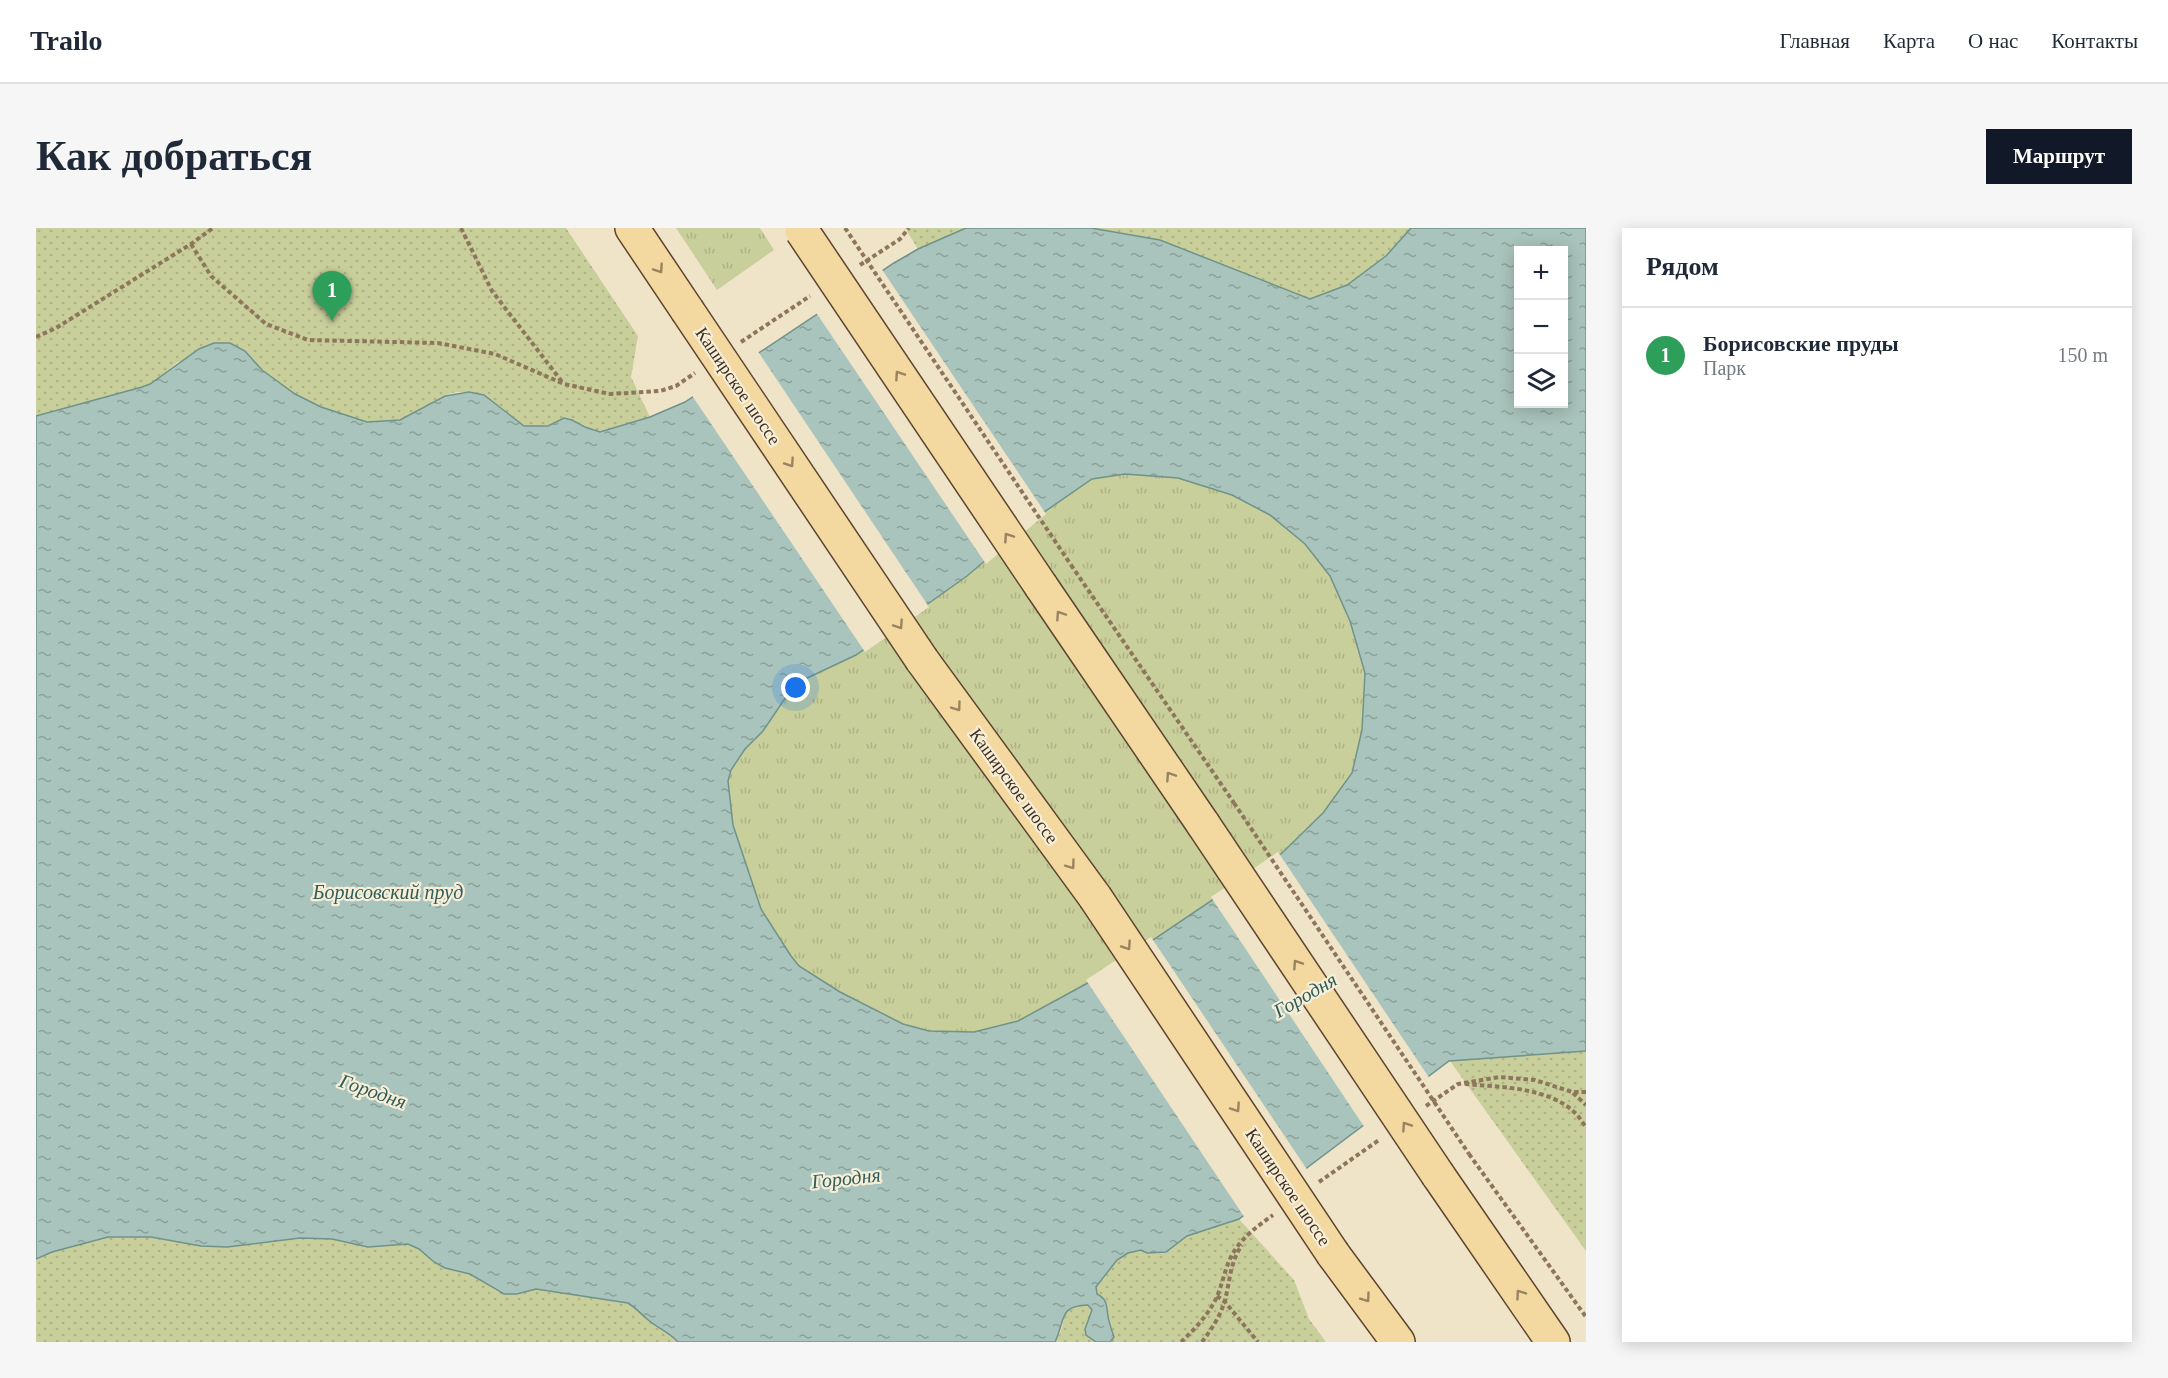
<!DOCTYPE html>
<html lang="ru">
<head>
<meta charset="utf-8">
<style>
	:root { --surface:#fff; --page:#f6f6f7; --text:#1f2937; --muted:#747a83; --line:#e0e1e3; --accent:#111827 }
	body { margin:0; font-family:"Times New Roman",serif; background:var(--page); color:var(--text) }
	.controls { position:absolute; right:18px; top:18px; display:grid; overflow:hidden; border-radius:0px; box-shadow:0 3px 15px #0003 }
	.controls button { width:54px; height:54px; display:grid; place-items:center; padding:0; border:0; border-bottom:2px solid var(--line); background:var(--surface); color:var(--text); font:30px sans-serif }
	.you { position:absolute; left:760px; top:460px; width:21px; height:21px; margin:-15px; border:4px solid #fff; border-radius:50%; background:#1a73e8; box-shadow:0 0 0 9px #1a73e833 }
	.badge { display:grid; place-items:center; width:39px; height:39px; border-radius:50%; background:var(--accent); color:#fff; font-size:20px; font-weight:700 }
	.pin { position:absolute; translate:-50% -50px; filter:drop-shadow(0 2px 3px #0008) }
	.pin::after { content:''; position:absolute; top:32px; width:21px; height:18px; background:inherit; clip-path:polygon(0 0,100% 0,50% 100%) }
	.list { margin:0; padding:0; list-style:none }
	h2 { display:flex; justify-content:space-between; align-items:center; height:78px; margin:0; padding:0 24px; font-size:26px }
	h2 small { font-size:20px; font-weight:400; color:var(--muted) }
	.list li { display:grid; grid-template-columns:39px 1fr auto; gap:18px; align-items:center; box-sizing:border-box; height:96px; padding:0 24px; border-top:2px solid var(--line) }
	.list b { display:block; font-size:22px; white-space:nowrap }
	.list p { margin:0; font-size:20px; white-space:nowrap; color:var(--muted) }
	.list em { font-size:20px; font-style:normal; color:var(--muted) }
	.icon { flex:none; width:33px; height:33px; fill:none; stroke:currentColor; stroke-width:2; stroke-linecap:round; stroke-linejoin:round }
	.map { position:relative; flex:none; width:1550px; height:1114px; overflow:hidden; border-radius:0px }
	header { display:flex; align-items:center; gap:36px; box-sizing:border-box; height:84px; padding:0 30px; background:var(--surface); border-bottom:2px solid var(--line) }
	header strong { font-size:28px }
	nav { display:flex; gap:33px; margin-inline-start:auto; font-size:21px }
	.intro { display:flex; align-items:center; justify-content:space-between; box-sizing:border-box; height:144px; padding:0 36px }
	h1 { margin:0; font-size:42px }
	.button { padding:15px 27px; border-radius:0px; background:var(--accent); color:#fff; font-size:21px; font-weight:700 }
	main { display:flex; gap:36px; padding:0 36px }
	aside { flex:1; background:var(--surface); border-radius:0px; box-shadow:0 3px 15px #0003 }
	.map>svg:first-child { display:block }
	.grass { fill:url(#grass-tufts) }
	.park { fill:url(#park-dots) }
	.water { fill:url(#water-ripples); stroke:#6f938a; stroke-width:1.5; fill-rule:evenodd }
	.pier { fill:#f0e4c8 }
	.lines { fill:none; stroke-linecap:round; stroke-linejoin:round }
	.primary-casing { stroke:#5b4430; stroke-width:36 }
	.path { stroke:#8d765c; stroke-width:4; stroke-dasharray:4.5 3; stroke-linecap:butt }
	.primary { stroke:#f3d9a0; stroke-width:33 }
	.primary-bridge-casing { stroke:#5b4430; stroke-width:36; stroke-linecap:butt }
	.path-bridge { stroke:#8d765c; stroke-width:4; stroke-dasharray:4.5 3; stroke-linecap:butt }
	.primary-bridge { stroke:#f3d9a0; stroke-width:33 }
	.oneway { stroke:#988460 }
	.labels { text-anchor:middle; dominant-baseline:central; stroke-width:4.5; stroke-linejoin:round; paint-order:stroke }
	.street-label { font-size:18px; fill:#3d2e20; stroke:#f7eed8 }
	.water-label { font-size:20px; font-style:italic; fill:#2f5d5a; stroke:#f7eed8 }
</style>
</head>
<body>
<header>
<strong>Trailo</strong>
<nav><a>Главная</a><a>Карта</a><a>О нас</a><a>Контакты</a></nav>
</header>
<div class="intro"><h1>Как добраться</h1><a class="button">Маршрут</a></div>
<main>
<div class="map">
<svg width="1550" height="1114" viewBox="0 0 1550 1114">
	<defs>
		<pattern id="grass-tufts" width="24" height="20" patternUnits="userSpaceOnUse" patternTransform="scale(1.5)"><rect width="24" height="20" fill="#c9cf9b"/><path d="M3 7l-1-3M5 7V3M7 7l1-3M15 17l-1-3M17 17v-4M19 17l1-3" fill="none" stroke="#aeb285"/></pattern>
		<pattern id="park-dots" width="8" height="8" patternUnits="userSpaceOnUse" patternTransform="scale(1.5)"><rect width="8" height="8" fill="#c9cf9b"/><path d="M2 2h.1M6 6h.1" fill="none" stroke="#aeb285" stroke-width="1.8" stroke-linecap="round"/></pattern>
		<pattern id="water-ripples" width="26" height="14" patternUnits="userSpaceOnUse" patternTransform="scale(1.5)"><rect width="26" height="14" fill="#a9c4bc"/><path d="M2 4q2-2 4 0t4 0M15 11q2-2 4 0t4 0" fill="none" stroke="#8ba098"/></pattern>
	</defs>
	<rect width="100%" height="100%" fill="#f0e4c8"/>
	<g class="grass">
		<path d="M640 0H724L738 22 681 62Z"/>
		<path d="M1089 246 1142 250 1196 267 1234 287 1269 316 1294 349 1314 393 1329 445 1326 502 1316 545 1287 585 1246 625 1059 751 982 793 938 804 893 803 867 796 804 764 763 738 755 728 725 681 697 597 692 553 695 542 709 521 727 503 756 460 767 452 820 427 931 348 998 291 1056 251Z"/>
	</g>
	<g class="park">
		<path d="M0 0H530L602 108 595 149 614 189C604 192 569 205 561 203 551 201 538 189 528 190 524 191 519 195 516 196 509 199 496 200 489 198 477 194 470 181 460 176 454 172 433 165 426 164 406 162 383 186 364 192 317 206 236 159 209 123L142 134 114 156 106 159 0 188Z"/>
		<path d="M869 0H930L882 21Z"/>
		<path d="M1055 0H1375L1350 28 1310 57 1274 71 1124 12Z"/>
		<path d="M1550 823V1023L1414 833Z"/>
		<path d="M1203 991 1258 1052 1273 1091 1290 1114H1074L1078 1109 1072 1089 1071 1075 1061 1066 1060 1059C1069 1052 1073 1041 1081 1033 1094 1019 1113 1023 1130 1024L1151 1008Z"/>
		<path d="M72 1009H115L165 1018 191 1019 264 1010 296 1011 332 1019 372 1016 383 1021 398 1034 409 1040 434 1046 462 1064 481 1066 500 1061 593 1075C600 1080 604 1085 611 1091 621 1100 633 1104 642 1114H0V1031L16 1024Z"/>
		<path d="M1039 1077H1053L1056 1082 1049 1101 1050 1107 1060 1114H1019C1022 1109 1025 1104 1026 1099 1029 1088 1028 1082 1039 1077Z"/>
	</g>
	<path class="water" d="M930 0H1055L1124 12 1274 71 1311 57 1350 28 1375 0H1550V823L1413 833 1203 991 1151 1008 1130 1024 1111 1025 1105 1022 1092 1025 1081 1032 1060 1059 1061 1066C1072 1072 1070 1077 1072 1088 1073 1095 1076 1103 1078 1109L1074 1114H1060L1050 1107 1049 1101 1056 1082 1052 1077C1022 1078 1030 1091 1019 1114H642C633 1104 621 1100 611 1091 604 1085 600 1080 592 1075L500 1061 481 1066H468L434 1046 409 1040 398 1034 383 1021 372 1016 332 1019 296 1011 264 1010 191 1019 165 1018 115 1009H72L16 1024 0 1031V188L106 159 114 156 163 121 178 115H194L209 123 226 142 259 166 285 179 331 194 364 192 409 168 433 164 448 167 488 198H512L528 190 536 192 549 199 564 204 614 189 649 174 858 35 882 21ZM1482 22H1528V176H1482ZM1089 246 1142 250 1196 267 1234 287 1269 316 1294 348 1314 393 1329 445 1326 502 1316 545 1287 585 1246 625 1059 751 982 793 938 804 893 803 867 796 804 764 763 738 755 728 725 681 697 597 692 553 695 542 709 521 727 503 756 460 767 452 820 427 931 348 998 291 1056 251Z"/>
	<g class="pier">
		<path d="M845 40 1010 286 950 336 779 83Z"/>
		<path d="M721 122 893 379 829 424 655 166Z"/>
		<path d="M1242 624 1394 851 1329 900 1175 669Z"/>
		<path d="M1115 709 1272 943 1209 990 1050 752Z"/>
	</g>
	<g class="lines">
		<defs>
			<g id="primary">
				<path d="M596 0 651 82"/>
				<path d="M1005 358 1167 596"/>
				<path d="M886 432 1059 669"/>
				<path d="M1402 947 1517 1114"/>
				<path d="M1297 1026 1362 1114"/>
			</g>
		</defs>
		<use href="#primary" class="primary-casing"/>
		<g class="path">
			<path d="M425 0 456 63 527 155"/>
			<path d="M155 16 175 48 230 96 272 112 402 115 459 126 528 156 574 166 624 163 640 158 659 145"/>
			<path d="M824 37 864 11 873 0"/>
			<path d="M0 109 20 100 155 16 177 0"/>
			<path d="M705 114 774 68"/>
			<path d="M1035 337 1198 575"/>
			<path d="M1429 856C1463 859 1512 859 1538 884 1543 888 1546 894 1550 899"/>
			<path d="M1537 865 1550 877"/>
			<path d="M1390 878 1422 856 1463 849 1499 852 1536 864H1550"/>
			<path d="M1433 926 1550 1089"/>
			<path d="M1283 954 1343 912"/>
			<path d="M1181 1068 1189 1074 1222 1114"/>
			<path d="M1145 1114C1159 1101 1175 1084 1182 1066 1188 1051 1190 1035 1199 1022 1209 1007 1223 997 1237 987"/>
			<path d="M1166 1114C1175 1102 1185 1087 1189 1072 1194 1053 1194 1034 1206 1017"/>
		</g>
		<use href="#primary" class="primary"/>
		<defs>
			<g id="primary-bridge">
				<path d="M766 3 1005 358"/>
				<path d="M651 82 886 432"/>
				<path d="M1167 596 1402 947"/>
				<path d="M1059 669 1297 1026"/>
			</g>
		</defs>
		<use href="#primary-bridge" class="primary-bridge-casing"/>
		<g class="path-bridge">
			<path d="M809 0 1035 337"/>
			<path d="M1198 575 1433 926"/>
		</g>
		<use href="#primary-bridge" class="primary-bridge"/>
	</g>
	<defs><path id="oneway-chevron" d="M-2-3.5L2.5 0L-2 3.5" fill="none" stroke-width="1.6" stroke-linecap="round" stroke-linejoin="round" transform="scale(1.5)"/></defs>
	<g class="oneway">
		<use href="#oneway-chevron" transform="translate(623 41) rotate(56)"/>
		<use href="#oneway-chevron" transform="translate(863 147) rotate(-124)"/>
		<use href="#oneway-chevron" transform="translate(754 235) rotate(56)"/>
		<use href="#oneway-chevron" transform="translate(972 309) rotate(-124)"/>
		<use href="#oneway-chevron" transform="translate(1024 387) rotate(-124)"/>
		<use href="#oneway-chevron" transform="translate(863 397) rotate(56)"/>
		<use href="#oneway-chevron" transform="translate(921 479) rotate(54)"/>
		<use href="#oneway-chevron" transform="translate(1134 548) rotate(-124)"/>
		<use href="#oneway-chevron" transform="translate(1035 637) rotate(54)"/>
		<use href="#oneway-chevron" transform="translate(1091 718) rotate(56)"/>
		<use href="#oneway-chevron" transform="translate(1261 736) rotate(-124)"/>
		<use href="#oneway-chevron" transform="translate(1200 880) rotate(56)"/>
		<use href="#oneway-chevron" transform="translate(1370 898) rotate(-124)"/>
		<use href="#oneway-chevron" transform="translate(1484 1066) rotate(-125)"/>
		<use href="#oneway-chevron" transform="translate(1330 1070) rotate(54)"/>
	</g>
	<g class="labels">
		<g class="street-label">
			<text transform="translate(702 158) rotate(56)">Каширское шоссе</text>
			<text transform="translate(978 558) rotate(54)">Каширское шоссе</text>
			<text transform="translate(1252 959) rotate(56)">Каширское шоссе</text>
		</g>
		<g class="water-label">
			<text x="352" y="664">Борисовский пруд</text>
			<text transform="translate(1269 767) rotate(-30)">Городня</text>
			<text transform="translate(337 863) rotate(19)">Городня</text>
			<text transform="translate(810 950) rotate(-6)">Городня</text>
		</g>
	</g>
</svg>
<div class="controls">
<button>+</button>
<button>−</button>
<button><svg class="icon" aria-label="layers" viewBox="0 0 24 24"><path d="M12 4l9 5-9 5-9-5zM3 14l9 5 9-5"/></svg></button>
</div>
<div class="you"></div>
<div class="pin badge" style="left:296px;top:93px;background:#2e9e5b">1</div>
</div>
<aside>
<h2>Рядом<small></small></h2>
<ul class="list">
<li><span class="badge" style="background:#2e9e5b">1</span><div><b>Борисовские пруды</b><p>Парк</p></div><em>150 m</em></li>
</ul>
</aside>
</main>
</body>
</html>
